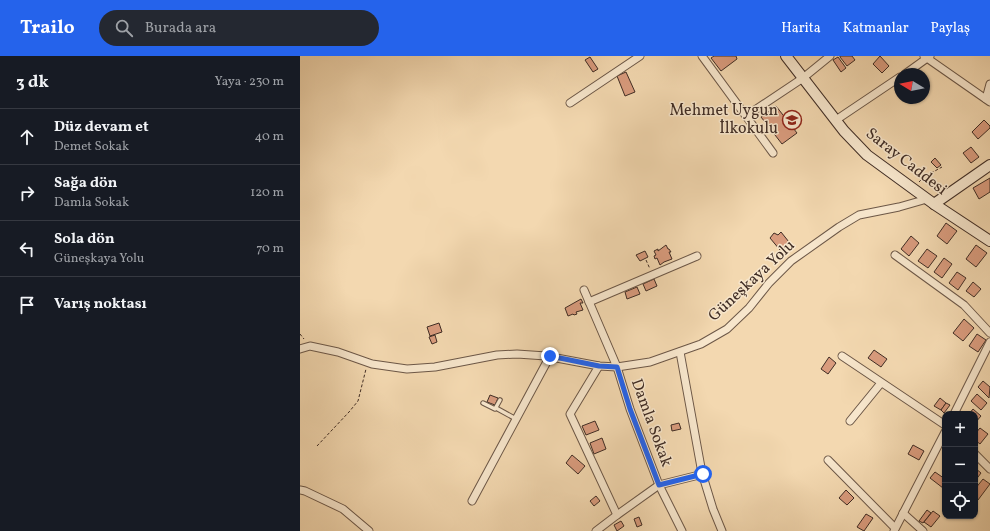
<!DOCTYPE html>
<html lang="tr">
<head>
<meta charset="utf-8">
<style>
	:root { --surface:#171b24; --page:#242831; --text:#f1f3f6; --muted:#9ea1a6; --line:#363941; --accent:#2563eb }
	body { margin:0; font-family:Vollkorn,serif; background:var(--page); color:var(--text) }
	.controls { position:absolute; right:12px; bottom:12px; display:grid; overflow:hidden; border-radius:8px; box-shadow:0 1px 3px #0004 }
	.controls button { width:36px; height:36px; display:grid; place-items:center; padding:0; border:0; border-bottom:1px solid var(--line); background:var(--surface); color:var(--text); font:20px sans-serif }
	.compass { position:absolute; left:594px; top:12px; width:36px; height:36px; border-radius:50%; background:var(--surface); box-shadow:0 1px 3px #0004; rotate:280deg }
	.stop { position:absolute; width:12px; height:12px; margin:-9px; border:3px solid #2563eb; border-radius:50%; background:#fff }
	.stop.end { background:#2563eb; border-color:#fff; box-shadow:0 1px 4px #0008 }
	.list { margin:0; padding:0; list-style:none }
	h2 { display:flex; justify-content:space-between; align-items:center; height:52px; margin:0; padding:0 16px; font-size:17px }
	h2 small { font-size:13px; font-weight:400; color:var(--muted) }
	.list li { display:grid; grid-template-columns:26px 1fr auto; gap:12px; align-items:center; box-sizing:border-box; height:56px; padding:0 16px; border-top:1px solid var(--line) }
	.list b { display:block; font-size:15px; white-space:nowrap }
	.list p { margin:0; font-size:13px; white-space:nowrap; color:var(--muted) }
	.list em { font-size:13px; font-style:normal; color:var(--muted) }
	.icon { flex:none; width:22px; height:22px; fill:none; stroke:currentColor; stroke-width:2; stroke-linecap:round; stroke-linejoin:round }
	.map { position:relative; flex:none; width:690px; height:475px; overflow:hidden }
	header { display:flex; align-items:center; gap:24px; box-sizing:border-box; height:56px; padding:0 20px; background:var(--accent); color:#fff }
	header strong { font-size:19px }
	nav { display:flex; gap:22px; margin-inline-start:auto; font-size:14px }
	.search { width:280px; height:36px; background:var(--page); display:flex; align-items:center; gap:10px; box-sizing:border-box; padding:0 14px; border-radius:22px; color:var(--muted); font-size:15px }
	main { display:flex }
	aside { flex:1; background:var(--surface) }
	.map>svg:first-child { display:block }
	.building { fill:#d99b7d; stroke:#3f2c24 }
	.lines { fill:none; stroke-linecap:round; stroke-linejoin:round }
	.lane-casing { stroke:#6c5747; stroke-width:5.5 }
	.street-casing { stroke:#6c5747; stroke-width:9 }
	.secondary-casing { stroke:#3f2c24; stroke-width:12 }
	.path { stroke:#3f2c24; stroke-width:1; stroke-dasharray:3 2; stroke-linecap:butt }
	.lane { stroke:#f7e6cc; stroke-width:3.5 }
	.street { stroke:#f7e6cc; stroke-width:7 }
	.secondary { stroke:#f7e6cc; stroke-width:10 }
	.route { stroke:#2563eb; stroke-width:5 }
	.labels { text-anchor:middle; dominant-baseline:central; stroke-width:3; stroke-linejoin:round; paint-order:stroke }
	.poi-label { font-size:16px; fill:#3f2c24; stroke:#f7e6cc; text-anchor:end }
	.street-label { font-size:16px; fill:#3f2c24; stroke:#f7e6cc }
</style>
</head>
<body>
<header>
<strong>Trailo</strong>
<div class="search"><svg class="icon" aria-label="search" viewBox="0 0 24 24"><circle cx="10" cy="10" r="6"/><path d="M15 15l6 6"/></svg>Burada ara</div>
<nav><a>Harita</a><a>Katmanlar</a><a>Paylaş</a></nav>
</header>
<main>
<aside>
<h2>3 dk<small>Yaya · 230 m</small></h2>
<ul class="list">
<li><svg class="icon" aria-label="ahead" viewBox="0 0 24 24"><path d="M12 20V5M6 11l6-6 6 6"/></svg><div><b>Düz devam et</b><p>Demet Sokak</p></div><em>40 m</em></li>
<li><svg class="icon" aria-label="right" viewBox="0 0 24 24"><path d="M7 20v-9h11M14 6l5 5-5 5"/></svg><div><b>Sağa dön</b><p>Damla Sokak</p></div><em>120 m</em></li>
<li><svg class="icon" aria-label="left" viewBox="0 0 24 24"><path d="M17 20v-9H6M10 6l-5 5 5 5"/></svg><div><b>Sola dön</b><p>Güneşkaya Yolu</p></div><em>70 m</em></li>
<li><svg class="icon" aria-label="arrive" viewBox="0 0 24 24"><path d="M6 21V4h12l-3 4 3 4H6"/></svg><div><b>Varış noktası</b></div></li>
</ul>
</aside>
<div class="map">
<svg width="690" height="475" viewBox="0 0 690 475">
	<rect width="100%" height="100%" fill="#f3d8b0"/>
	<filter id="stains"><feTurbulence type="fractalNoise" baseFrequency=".005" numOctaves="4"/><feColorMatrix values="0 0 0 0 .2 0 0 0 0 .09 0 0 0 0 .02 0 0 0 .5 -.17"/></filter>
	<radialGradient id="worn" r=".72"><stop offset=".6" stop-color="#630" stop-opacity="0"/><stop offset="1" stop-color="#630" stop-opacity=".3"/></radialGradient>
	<g class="building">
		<path d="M414 0H436L437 3 421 15 411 2Z"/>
		<path d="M540 0H552L555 4 547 10 540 1Z"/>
		<path d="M580 0 589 10 582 17 573 8Z"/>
		<path d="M290 1 298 13 293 16 285 4Z"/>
		<path d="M538 1 546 12 541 16 533 4Z"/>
		<path d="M326 16 335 36 325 40 317 20Z"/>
		<path d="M476 50 497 77 482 88 461 61Z"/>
		<path d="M684 64 690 70V72L678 83 672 76Z"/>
		<path d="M671 91 679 101 671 107 663 97Z"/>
		<path d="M635 102 641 109 637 112 631 106Z"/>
		<path d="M690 122V136L679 143 673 132Z"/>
		<path d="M646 167 657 175 647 188 637 180Z"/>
		<path d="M481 176 489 186 480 194 470 182 474 177 478 179Z"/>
		<path d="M611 180 619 187 609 200 601 193Z"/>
		<path d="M366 189 368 193H369L371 196H369L372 203 364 206 360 209 357 202 355 203 354 200 356 199 354 195 358 193V195Z"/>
		<path d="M676 189 687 197 676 211 666 203Z"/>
		<path d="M627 193 637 200 628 212 618 205Z"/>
		<path d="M345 195 348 201 340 205 336 199Z"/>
		<path d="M644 202 652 208 642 222 634 216Z"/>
		<path d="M657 216 666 222 658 234 649 227Z"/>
		<path d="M354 223 357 230 346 235 343 228Z"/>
		<path d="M673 226 681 233 674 241 666 235Z"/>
		<path d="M337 231 340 238 327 243 325 236Z"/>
		<path d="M281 243 283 247H280L283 254 276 256 277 258 274 259 273 258 268 260 265 252Z"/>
		<path d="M664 263 674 272 663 285 653 277Z"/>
		<path d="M139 267 142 276 130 280 127 271Z"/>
		<path d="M677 278 686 284 678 296 669 290Z"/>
		<path d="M135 279 137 286 132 288 129 281Z"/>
		<path d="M574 294 587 303 581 311 568 302Z"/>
		<path d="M529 301 536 307 528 318 521 313Z"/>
		<path d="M683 325 690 331 689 342 678 331Z"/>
		<path d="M677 338 687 347 681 354 671 345Z"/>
		<path d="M190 339 198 342 195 349 187 346Z"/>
		<path d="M640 342 646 347 641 354 634 350Z"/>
		<path d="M646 347 650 349 644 357 641 354Z"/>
		<path d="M673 353 681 360 675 367V358H669Z"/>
		<path d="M295 365 299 374 286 379 282 370Z"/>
		<path d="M379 367 381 373 372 375 371 369Z"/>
		<path d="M680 372 688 378 680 388 675 384V378Z"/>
		<path d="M302 382 306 393 294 398 290 387Z"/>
		<path d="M613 389 624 395 619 404 608 398Z"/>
		<path d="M272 399 285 410 278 418 266 407Z"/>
		<path d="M675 412 681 417 675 425Z"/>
		<path d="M635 416 645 423V430L643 432 630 422Z"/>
		<path d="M683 423 690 428 678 444 675 441V433Z"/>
		<path d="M546 434 554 442 547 449 539 442Z"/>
		<path d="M296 440 300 445 294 450 290 445Z"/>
		<path d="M627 454 631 457 623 467 619 465Z"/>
		<path d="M633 455 640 460 631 471 624 466Z"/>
		<path d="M566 458 573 462 564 475 557 471Z"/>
		<path d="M339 461 342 469 337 471 334 463Z"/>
		<path d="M321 465 324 470 317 475 314 469Z"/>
	</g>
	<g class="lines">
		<defs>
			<g id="lane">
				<path d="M183 347 195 353 200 344"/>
				<path d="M196 352 216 363"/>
			</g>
			<g id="street">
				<path d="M402 0 473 97"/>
				<path d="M624 0 690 46"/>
				<path d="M605 18 630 0"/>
				<path d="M686 43 690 28"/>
				<path d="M270 47 340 0"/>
				<path d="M446 60 503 22 530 0"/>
				<path d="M536 64 600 21"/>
				<path d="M595 199 664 249 690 277"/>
				<path d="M284 234 317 311 330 353 359 429 382 475"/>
				<path d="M289 246 397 200"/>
				<path d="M0 293 10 290 38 296 72 308 107 313 135 311 197 299 217 298 246 300 299 310 317 311 350 306 401 288 427 273 449 252 469 227 491 205 539 171 559 159 599 151 627 143"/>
				<path d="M380 296 402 417 413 453 422 475"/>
				<path d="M542 300 645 369"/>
				<path d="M299 310 270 358 317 459"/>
				<path d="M654 358 690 286"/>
				<path d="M550 365 581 327"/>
				<path d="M675 398 690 413"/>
				<path d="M528 404 595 472"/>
				<path d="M0 434 5 435 43 453 69 475"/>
				<path d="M172 445 250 300"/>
				<path d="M603 457 623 475"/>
				<path d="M296 475 317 459 359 429 403 418"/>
				<path d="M594 475 645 376"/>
			</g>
			<g id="secondary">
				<path d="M486 0 544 75 567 99 634 148 690 185"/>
				<path d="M634 148 690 109"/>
			</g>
		</defs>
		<use href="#lane" class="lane-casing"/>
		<use href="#street" class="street-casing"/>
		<use href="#secondary" class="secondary-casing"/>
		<g class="path">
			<path d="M619 126 624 121 642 111"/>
			<path d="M346 204 350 213"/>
			<path d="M0 278 4 283"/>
			<path d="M17 390 49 356 58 345 66 313"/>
		</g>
		<use href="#lane" class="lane"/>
		<use href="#street" class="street"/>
		<use href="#secondary" class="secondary"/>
	</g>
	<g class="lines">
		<path class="route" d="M250 300 299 310 317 311 330 353 359 429 403 418"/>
	</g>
	<defs>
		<symbol id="school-ring" viewBox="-11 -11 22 22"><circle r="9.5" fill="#f7e6cc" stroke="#8f2418" stroke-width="1.5"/><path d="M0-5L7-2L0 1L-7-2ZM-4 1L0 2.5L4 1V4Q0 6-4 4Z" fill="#8f2418"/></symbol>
	</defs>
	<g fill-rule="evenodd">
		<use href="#school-ring" x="481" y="53" width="22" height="22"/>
	</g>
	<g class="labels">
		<g class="poi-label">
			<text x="478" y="55">Mehmet Uygun<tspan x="478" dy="18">İlkokulu</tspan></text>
		</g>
		<g class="street-label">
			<text transform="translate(606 106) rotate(38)">Saray Caddesi</text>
			<text transform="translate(452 225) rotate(-43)">Güneşkaya Yolu</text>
			<text transform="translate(351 367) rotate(70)">Damla Sokak</text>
		</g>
	</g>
	<rect width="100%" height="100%" filter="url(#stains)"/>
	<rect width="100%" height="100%" fill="url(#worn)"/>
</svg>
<div class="controls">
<button>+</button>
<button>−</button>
<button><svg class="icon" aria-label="locate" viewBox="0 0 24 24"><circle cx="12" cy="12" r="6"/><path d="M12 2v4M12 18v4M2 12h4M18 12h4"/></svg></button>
</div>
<svg class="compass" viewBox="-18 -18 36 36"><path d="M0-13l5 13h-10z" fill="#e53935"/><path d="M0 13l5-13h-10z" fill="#9ea1a6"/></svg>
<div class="stop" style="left:403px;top:418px"></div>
<div class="stop end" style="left:250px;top:300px"></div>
</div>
</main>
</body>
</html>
